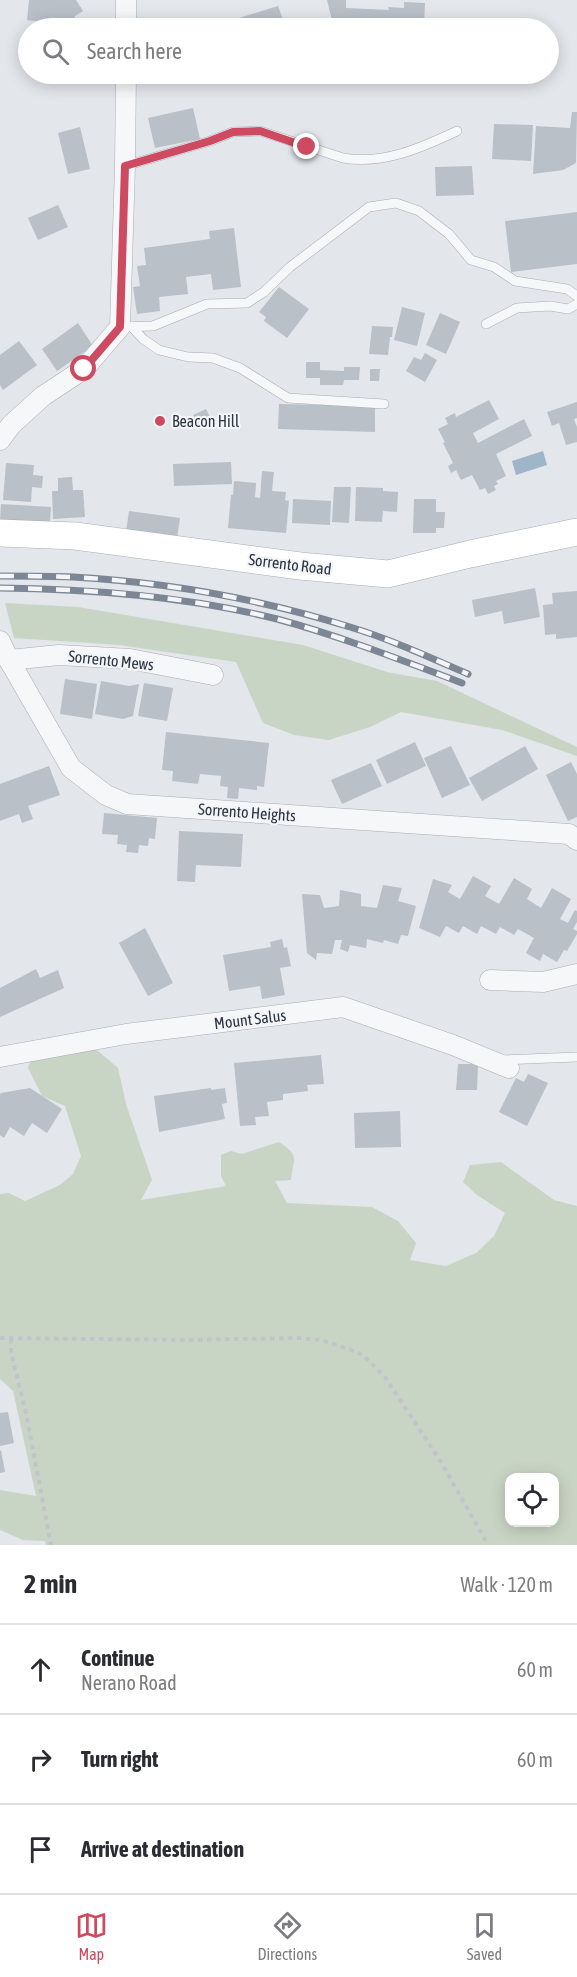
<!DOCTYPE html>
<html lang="en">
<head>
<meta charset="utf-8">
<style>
	:root { --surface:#fff; --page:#f7f7f7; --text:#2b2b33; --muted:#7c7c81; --line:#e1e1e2; --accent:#ce4a61 }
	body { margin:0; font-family:"Asap Condensed",sans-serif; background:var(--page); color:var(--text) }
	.controls { position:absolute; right:18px; bottom:18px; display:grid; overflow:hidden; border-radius:12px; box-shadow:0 3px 15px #0003 }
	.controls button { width:54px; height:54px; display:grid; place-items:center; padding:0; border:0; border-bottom:2px solid var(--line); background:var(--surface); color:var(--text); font:30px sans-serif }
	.stop { position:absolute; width:18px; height:18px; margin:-14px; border:4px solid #ce4a61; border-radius:50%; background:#fff }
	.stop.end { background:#ce4a61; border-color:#fff; box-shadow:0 2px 6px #0008 }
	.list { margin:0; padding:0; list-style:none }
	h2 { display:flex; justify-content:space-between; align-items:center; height:78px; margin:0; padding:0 24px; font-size:26px }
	h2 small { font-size:20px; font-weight:400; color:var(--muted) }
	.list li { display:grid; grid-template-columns:39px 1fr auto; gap:18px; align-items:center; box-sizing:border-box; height:90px; padding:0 24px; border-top:2px solid var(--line) }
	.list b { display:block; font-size:22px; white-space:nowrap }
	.list p { margin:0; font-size:20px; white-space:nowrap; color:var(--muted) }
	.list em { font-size:20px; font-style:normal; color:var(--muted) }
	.icon { flex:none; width:33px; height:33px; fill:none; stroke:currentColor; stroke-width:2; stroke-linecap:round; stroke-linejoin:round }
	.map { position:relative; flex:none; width:577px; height:1545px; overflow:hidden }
	.search { position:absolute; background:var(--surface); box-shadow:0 3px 15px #0003; left:18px; right:18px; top:18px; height:66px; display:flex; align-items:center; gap:15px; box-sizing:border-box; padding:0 21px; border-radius:33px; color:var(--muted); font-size:22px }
	.sheet { height:348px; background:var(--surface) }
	nav { display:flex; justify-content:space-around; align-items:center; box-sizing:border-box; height:84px; border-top:2px solid var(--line); background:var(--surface); font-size:16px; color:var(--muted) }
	nav a { display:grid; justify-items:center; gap:3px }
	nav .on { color:var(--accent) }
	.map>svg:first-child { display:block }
	.green { fill:#c9d5c4; fill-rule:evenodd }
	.water { fill:#9fb5ca }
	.building { fill:#bac0c8 }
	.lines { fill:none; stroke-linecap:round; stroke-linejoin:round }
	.service-casing { stroke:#a8adb5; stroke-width:10 }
	.minor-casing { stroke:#a8adb5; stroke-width:21 }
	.secondary-casing { stroke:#a8adb5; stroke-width:28 }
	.path { stroke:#c1c4ca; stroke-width:4; stroke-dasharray:4.5 4.5; stroke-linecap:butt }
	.service { stroke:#f6f7f9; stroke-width:9 }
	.minor { stroke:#f6f7f9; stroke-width:20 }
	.secondary { stroke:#fff; stroke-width:27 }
	.rail-casing { stroke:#7c8695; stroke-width:7 }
	.rail { stroke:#f3f5f8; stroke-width:4.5; stroke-dasharray:14; stroke-linecap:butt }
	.route { stroke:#ce4a61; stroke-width:8 }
	.poi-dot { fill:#ce4a61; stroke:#f3f5f8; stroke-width:2 }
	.labels { text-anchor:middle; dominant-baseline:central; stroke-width:4.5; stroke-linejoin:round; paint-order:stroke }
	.poi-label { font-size:16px; fill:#2b3443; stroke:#f3f5f8; text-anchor:start }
	.street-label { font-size:16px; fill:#2b3443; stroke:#f3f5f8 }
</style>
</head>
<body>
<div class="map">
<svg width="577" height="1545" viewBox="0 0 577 1545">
	<rect width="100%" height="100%" fill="#e3e6eb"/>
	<g class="green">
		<path d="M5 603 78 607 303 645 387 672 437 681 577 747V756L502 730 401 712 370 727 329 740 294 735 263 723 236 662 119 645 14 638Z"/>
		<path d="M89 1047 98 1051 118 1068 126 1104 152 1180 141 1200 226 1186 221 1176V1155L231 1151 242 1154 279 1142C300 1156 294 1156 291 1180L275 1181 287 1203 372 1207 398 1221 416 1243 410 1260 446 1266 476 1253 494 1236 505 1213 477 1195 463 1182 470 1165 501 1162 554 1200 577 1206V1545H46L45 1541 23 1540 0 1530V1490L36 1496 13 1391 0 1379V1194L9 1193 25 1201 60 1185 73 1174 81 1156 65 1106 42 1096 28 1068 31 1058ZM510 1478H554V1522H510Z"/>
	</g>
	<path class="water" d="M543 451 547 465 516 475 512 461Z"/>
	<g class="building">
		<path d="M29 0H76L83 11 75 16 73 28H51L52 23 27 20Z"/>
		<path d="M327 0H346V8L389 10 388 7 404 8V2L425 3 424 28H334Z"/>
		<path d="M278 6 286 28H228L226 22Z"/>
		<path d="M235 74H261L237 81Z"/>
		<path d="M193 108 200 139 155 148 148 118Z"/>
		<path d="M572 112H577L576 163 563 170 533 174 536 126 570 128Z"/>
		<path d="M494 124 533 125 531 161 492 159Z"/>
		<path d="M80 127 90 169 68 174 58 133Z"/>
		<path d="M472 166 474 195 436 196 435 167Z"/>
		<path d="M58 205 68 227 38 240 28 218Z"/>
		<path d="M577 212V264L511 272 505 221Z"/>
		<path d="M234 228 241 287 213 290 211 274 186 277 188 294 159 297 160 311 137 314 133 287 140 286 137 266 146 265 144 248 210 239 209 231Z"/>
		<path d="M279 287 309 309 287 338 264 321 266 317 259 312Z"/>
		<path d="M402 307 425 313 417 346 394 340Z"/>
		<path d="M440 313 460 322 446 354 426 345Z"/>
		<path d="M78 323 93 346 57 371 42 349Z"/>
		<path d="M372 326 393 327 392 337H390L388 355 369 354Z"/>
		<path d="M19 341 37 365 3 390 0 385V355Z"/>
		<path d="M425 353 437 360 425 382 406 371 414 357 421 360Z"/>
		<path d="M306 362H320V370L344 371V367H360L359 380H344L343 385H320V378H306Z"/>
		<path d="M370 369H380L379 381H370Z"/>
		<path d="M489 400 499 419 473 433 478 443 524 419 532 436 496 454 506 476 496 481 498 484 494 486 496 490 488 494 485 488 480 490 472 475 461 480 456 470 451 473 448 466 453 463 443 443 445 442 438 429 448 424 445 418 455 413 456 417Z"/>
		<path d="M577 402V418L574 419 577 427V442L566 445 559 423 552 426 547 412Z"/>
		<path d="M279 404 375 406V432L278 429Z"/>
		<path d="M206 409 212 421 198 428 193 415Z"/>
		<path d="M231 462 232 484 174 486 173 464Z"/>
		<path d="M6 463 34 465 33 475 43 476 42 488 32 487 31 502 3 500Z"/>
		<path d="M262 471 274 472 272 491 286 492 285 500 289 501 286 533 228 528 231 495H233L234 481 256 483 255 497 260 498Z"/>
		<path d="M72 477 73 490H83L85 517 53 519 52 491H58V478Z"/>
		<path d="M334 487H351L349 523 332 522Z"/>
		<path d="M356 487 383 488V491L398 492 397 512 383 511 382 522 355 521Z"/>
		<path d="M293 499 331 501 330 525 292 523Z"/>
		<path d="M414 499H436V512H445L444 528H436V533H413Z"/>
		<path d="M1 504 51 507 50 523 0 521Z"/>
		<path d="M129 511 180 518 177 538 126 532Z"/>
		<path d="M535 588 540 617 504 624 502 611 475 617 472 600Z"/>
		<path d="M577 591V637L556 639V634L545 635 543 605 553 604 552 593Z"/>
		<path d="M65 679 97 684 92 719 60 714Z"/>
		<path d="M101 681 129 686 139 684 133 716 123 719 95 714Z"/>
		<path d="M144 683 173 688 167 721 138 716Z"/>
		<path d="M166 732 269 743 264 787 257 786V790L239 788 238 799 227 798 228 787 220 786 221 776 200 774 198 784 172 781 173 771 162 770Z"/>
		<path d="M415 742 426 766 387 784 376 760Z"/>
		<path d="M451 746 470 785 442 798 424 758Z"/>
		<path d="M525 746 538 769 482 801 469 778Z"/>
		<path d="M571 762 577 774V817L568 821 546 775Z"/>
		<path d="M371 763 382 786 342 804 331 780Z"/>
		<path d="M49 766 60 795 28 806 33 819 22 823 19 814 0 821V784Z"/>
		<path d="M104 813 157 818 155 839 149 838 148 846 139 845 138 853 126 852 127 845 117 844 118 835 102 834Z"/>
		<path d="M179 831 243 834 241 867 196 865 195 882 177 881Z"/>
		<path d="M473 876 491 886 485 896 499 904 514 878 532 889 527 899 541 908 552 888 571 899 560 919 568 923 575 910 577 911V922L573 929 577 931V934L567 951 564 950 557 962 543 954 540 961 526 953 534 938 518 929 514 935 500 927 496 934 481 926 477 934 463 926 459 933 446 926 440 937 419 928 433 879 452 885 448 892 460 899Z"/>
		<path d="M383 885 402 888 398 901 416 906 408 936 401 935 398 944 384 940 383 943 367 939 366 948 350 945 348 952 340 949 342 940H335L332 954 317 953 316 960 307 953 302 894 320 895 324 908 339 906 340 890 361 894V906L377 908Z"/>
		<path d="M145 928 173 983 148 996 119 943Z"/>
		<path d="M282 939 284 948 287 947 291 966 280 968 285 995 262 999 260 986 229 991 223 955 271 947 270 942Z"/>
		<path d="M36 969 40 978 58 970 64 988 0 1017V988Z"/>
		<path d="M321 1055 324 1084 307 1085 308 1091 283 1094V1100L267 1102 269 1116 255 1117 256 1125 240 1126 234 1063Z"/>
		<path d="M458 1064H478L477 1090H456Z"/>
		<path d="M528 1074 548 1083 527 1126 499 1112 516 1078 524 1082Z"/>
		<path d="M30 1088 62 1109 47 1133 32 1123 24 1136 10 1127 4 1138 0 1135V1094L1 1093Z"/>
		<path d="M211 1088V1090L225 1088 227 1103 222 1104 225 1119 159 1132 154 1096Z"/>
		<path d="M400 1111 401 1147 355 1148 354 1113Z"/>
		<path d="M8 1412 14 1443 0 1446V1413Z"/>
		<path d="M1 1450 5 1472 0 1473V1451Z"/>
	</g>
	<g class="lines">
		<defs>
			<g id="service">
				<path d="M125 166 210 141 233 132 260 131 343 158C383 165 421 148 457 131"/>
				<path d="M486 324 517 308 550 306 568 309 577 304"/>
				<path d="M120 327 153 326 207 304 247 303 264 292 290 267 369 207 396 203 419 211 449 234 471 260 494 267 515 281 567 289 577 296"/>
				<path d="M132 327 143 339 159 350 188 357 213 358 240 368 288 398 384 404"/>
				<path d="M504 1060 577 1057"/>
			</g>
			<g id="minor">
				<path d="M126 28V0"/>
				<path d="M0 440 11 425 43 396 84 369 120 327 125 166 126 74"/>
				<path d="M0 641 9 660 71 768 106 795 127 804 569 834 577 840"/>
				<path d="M9 660 59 655 130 659 213 675"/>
				<path d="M490 980 543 982 577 974"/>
				<path d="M0 1057 126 1034 343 1007 453 1045 509 1068"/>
			</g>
			<path id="secondary" d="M0 533 75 536 300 566 388 574 470 554 577 532"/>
		</defs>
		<use href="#service" class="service-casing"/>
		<use href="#minor" class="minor-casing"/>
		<use href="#secondary" class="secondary-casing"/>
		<g class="path">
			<path d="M0 1338 186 1340 299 1338 321 1340 357 1352 365 1357 385 1377 441 1462 488 1545"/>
			<path d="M11 1339V1353L26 1413 51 1545"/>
		</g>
		<use href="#service" class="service"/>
		<use href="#minor" class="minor"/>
		<use href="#secondary" class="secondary"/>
		<defs>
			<g id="rail">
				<path d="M0 576C24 576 49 576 73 577 166 582 260 599 350 627 390 639 429 657 468 674"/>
				<path d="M0 588C93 589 186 596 277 619 340 636 401 660 462 683"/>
			</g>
		</defs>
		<use href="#rail" class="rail-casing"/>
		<use href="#rail" class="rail"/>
	</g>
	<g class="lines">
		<path class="route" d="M84 369 120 327 125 166 210 141 233 132 260 131 307 147"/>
	</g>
	<circle class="poi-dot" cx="160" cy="421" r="6"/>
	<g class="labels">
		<g class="poi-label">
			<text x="172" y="421">Beacon Hill</text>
		</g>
		<g class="street-label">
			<text transform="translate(290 564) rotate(7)">Sorrento Road</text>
			<text transform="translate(111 660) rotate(6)">Sorrento Mews</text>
			<text transform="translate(247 812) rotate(4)">Sorrento Heights</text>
			<text transform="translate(250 1019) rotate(-7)">Mount Salus</text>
		</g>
	</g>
</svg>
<div class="controls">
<button><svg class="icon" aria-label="locate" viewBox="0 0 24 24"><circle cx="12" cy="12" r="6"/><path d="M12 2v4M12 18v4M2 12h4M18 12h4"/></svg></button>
</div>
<div class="stop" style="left:84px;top:369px"></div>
<div class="stop end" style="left:307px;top:147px"></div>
<div class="search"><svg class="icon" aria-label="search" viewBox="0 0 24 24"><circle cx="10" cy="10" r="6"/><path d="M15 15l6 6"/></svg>Search here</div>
</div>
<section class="sheet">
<h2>2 min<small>Walk · 120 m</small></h2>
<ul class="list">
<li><svg class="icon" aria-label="ahead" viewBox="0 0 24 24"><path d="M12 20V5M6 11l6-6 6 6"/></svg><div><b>Continue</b><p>Nerano Road</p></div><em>60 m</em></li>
<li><svg class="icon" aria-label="right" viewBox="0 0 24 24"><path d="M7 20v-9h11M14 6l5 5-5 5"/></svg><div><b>Turn right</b></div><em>60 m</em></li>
<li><svg class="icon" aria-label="arrive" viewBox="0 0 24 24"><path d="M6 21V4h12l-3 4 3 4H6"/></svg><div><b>Arrive at destination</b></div></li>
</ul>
</section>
<nav>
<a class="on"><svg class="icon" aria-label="map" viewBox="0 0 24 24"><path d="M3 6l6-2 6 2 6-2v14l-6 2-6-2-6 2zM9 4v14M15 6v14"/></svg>Map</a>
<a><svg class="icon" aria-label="directions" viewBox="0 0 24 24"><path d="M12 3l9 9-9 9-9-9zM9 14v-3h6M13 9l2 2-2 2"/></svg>Directions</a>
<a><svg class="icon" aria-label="saved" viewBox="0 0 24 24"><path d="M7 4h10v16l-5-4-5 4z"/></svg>Saved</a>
</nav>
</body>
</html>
